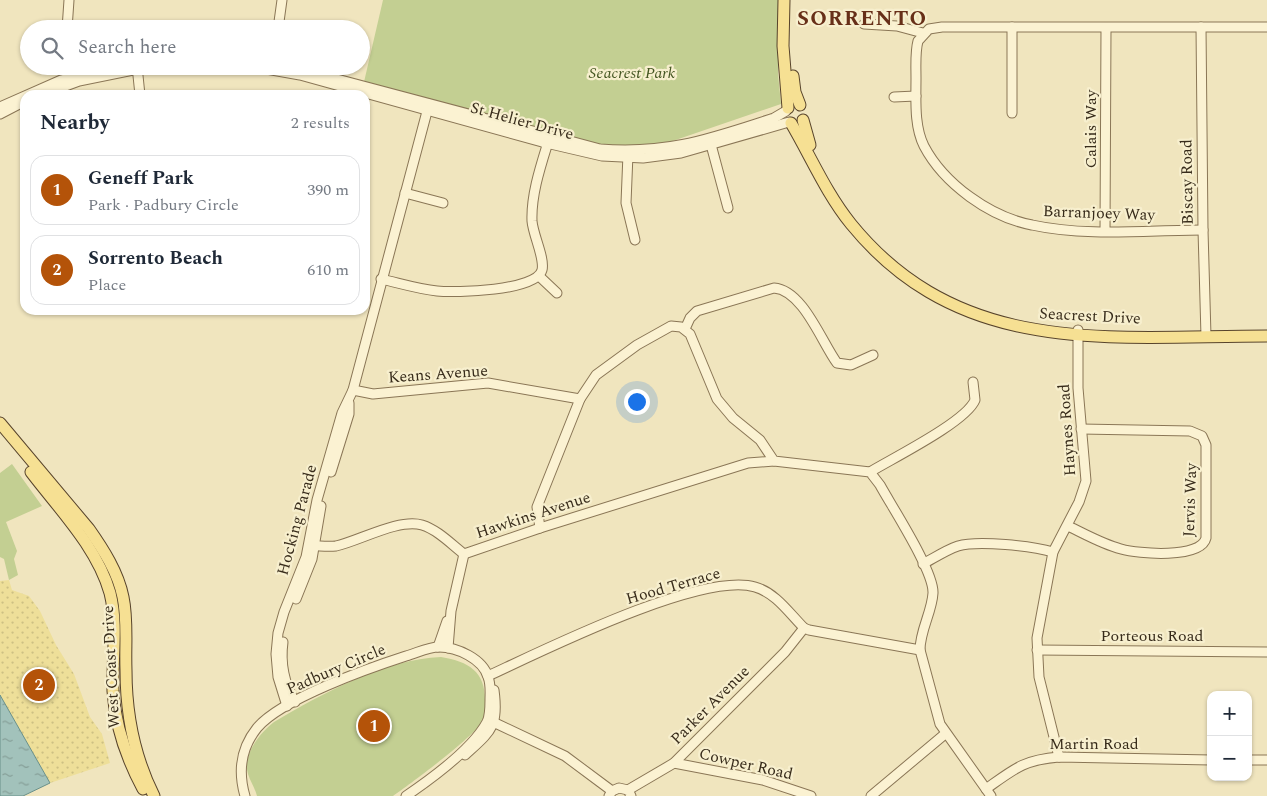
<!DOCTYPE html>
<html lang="en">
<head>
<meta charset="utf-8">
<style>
	:root { --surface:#fff; --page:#f6f6f7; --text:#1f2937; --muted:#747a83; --line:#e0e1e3; --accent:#b45309 }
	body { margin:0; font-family:Spectral,serif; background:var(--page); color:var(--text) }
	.controls { position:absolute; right:15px; bottom:15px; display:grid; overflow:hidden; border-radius:10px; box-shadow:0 1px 4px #0004 }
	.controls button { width:45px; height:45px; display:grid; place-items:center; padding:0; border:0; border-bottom:1px solid var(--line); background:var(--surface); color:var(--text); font:25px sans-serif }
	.you { position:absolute; left:636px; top:401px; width:18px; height:18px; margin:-12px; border:4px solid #fff; border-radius:50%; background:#1a73e8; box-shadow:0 0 0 8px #1a73e833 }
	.badge { display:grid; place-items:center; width:32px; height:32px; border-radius:50%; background:var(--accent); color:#fff; font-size:16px; font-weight:700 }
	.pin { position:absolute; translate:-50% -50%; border:2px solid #fff; box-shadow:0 1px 5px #0006 }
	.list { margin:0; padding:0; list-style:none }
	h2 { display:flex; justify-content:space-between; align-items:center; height:65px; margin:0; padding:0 20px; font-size:21px }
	h2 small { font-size:16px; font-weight:400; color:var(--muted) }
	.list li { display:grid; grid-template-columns:32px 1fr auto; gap:15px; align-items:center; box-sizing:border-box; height:70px; margin:0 10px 10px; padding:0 10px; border:1px solid var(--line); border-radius:15px }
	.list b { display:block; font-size:19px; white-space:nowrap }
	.list p { margin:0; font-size:16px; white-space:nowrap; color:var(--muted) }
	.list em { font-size:16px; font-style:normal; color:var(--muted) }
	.icon { flex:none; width:28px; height:28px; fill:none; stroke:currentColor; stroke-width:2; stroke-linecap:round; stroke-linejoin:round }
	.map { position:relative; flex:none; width:1267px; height:796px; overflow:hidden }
	.search { position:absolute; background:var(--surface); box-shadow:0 1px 4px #0004; left:20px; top:20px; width:350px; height:55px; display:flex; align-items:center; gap:12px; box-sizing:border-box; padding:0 18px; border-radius:28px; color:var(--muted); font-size:19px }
	.panel { position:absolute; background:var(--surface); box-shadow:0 1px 4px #0004; left:20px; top:90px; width:350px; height:225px; border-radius:15px }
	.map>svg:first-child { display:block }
	.sand { fill:url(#sand-dots) }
	.park { fill:#c3cf92 }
	.water { fill:url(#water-ripples); stroke:#699089 }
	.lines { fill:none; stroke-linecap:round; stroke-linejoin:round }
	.minor-casing { stroke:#8a7656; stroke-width:11 }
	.major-casing { stroke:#57432b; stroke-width:13 }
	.minor { stroke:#fbf2d2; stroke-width:9 }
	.major { stroke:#f6e093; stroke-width:11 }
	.labels { text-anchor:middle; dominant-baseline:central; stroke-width:4.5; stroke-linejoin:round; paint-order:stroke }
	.park-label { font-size:16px; font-style:italic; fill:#445621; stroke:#f7efce }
	.street-label { font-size:16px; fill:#382c1b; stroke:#f7efce }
	.district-label { font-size:21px; font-weight:bold; letter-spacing:1px; fill:#672f18; stroke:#f7efce }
</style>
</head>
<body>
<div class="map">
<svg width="1267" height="796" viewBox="0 0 1267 796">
	<defs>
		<pattern id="sand-dots" width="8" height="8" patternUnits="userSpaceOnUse" patternTransform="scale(1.25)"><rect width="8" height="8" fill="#eedf99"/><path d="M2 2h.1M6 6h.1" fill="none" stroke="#cdc083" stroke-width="1.8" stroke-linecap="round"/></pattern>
		<pattern id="water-ripples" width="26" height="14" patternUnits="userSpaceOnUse" patternTransform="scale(1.25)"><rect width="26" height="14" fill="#a2c2bb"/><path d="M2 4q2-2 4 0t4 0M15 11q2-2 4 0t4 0" fill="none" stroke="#859e97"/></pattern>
	</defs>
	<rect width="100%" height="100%" fill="#f0e5be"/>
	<path class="sand" d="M9 580 12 590 29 596 40 611 56 645 74 674 90 717 102 734 110 763 50 783 0 695V581Z"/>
	<g class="park">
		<path d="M383 0H779L778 74 781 104 658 146 620 148 569 139 364 82Z"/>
		<path d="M12 464 42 506 6 522 17 551 14 559 18 575 9 580 4 559 0 557V473Z"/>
		<path d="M441 657C470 662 486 672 485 703 485 708 486 715 484 719 477 735 410 784 393 796H257C255 788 250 781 248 774 242 754 261 732 274 722 321 694 386 659 441 657Z"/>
	</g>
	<path class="water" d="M0 695 50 783 23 796H0Z"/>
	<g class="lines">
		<defs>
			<g id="minor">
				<path d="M864 24 897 26 923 33"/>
				<path d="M1201 27 1203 230 1206 336"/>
				<path d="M67 29 69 0"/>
				<path d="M278 29 282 0"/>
				<path d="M137 66 140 95"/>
				<path d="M249 66 300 75 542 142 602 156 643 158 681 153 789 122"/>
				<path d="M288 66 600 149C670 154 709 139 774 118L786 111"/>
				<path d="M41 95 79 81 153 66"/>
				<path d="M894 97 916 96"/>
				<path d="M0 107 61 80 115 66"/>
				<path d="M1012 113V27"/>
				<path d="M0 114 25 101"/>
				<path d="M710 141 728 208"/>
				<path d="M628 154 626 203 635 240"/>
				<path d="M405 193 443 203"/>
				<path d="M1203 230C1147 230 1087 237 1032 225 990 217 944 184 924 146 914 126 916 100 916 78 916 66 915 52 918 41L929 29 942 27H1267"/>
				<path d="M1105 231 1106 28"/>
				<path d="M539 276 557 293"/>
				<path d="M381 279C399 283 418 289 437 291 455 293 537 291 542 270 545 258 533 235 532 221 531 194 541 165 549 139"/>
				<path d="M685 329 690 318 697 311 774 288C803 290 822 343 837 363L851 365 873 355"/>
				<path d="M353 390 373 394 488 383 580 399 596 375 637 345 671 326 681 327 690 334 717 399 733 418 760 440 774 461 870 472 880 485C892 507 934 571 933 593 932 612 920 630 920 650L940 724 991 796"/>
				<path d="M331 472 349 414V403"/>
				<path d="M870 472C893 458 966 422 975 400L973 382"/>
				<path d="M1068 526C1085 534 1102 544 1121 549 1138 554 1201 559 1206 538V445L1202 436 1190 431 1081 429"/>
				<path d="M540 528 537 507 580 399"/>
				<path d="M309 545C318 546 327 547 336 546 359 541 399 518 422 525 438 530 451 544 464 554L540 528 748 463 774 461"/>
				<path d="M923 564C934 558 946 550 958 546 978 540 1033 546 1053 552"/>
				<path d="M296 599 312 559 321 506"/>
				<path d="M283 642C280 664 284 683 295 702"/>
				<path d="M438 647 447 621"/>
				<path d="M448 648 451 611 464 554"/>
				<path d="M1037 650 1267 652"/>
				<path d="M488 676C542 651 702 571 755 587 776 593 789 613 804 628L809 630 920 650"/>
				<path d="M287 706 278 677 276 654 278 633 284 612 306 557 317 500 342 413 353 390 429 104"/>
				<path d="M491 721 565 756 612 791"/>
				<path d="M465 755C491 731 499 727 494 690"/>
				<path d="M1059 757 1039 677 1037 638 1053 552 1079 502 1086 481 1078 388V330"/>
				<path d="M1248 760H1267"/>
				<path d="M674 763 763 780 811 796"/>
				<path d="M986 789C1014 769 1023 760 1059 757L1211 760"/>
				<path d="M628 790 674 763 785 652 804 628"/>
				<path d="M245 796C238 772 241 748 257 728 281 699 369 668 406 656 417 653 428 647 439 647 457 647 483 659 488 677 491 684 490 692 490 700 490 706 490 716 487 722 473 748 431 779 406 796"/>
				<path d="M609 796 612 791 619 788 628 790 631 796"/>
				<path d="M871 796 945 734"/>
			</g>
			<g id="major">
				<path d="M784 0 783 46 788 108"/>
				<path d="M793 76 795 92 800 105"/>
				<path d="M803 120 810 145"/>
				<path d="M791 123C811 157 826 193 851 224 961 359 1112 336 1267 336"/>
				<path d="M0 423 89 529C103 549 118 572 123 597 128 620 125 646 126 670 126 715 134 756 154 796"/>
				<path d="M31 472C59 509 97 547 110 593 118 625 112 658 113 691 115 725 127 759 143 789"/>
			</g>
		</defs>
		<use href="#minor" class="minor-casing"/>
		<use href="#major" class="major-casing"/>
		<use href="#minor" class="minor"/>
		<use href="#major" class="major"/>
	</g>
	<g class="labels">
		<g class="park-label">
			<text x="632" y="73">Seacrest Park</text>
		</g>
		<g class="street-label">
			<text transform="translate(522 121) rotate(15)">St Helier Drive</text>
			<text transform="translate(1091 129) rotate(-90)">Calais Way</text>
			<text transform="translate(1187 182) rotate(-91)">Biscay Road</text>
			<text transform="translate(1099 213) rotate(2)">Barranjoey Way</text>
			<text transform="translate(1090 316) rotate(3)">Seacrest Drive</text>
			<text transform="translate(438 374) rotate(-4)">Keans Avenue</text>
			<text transform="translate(1067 430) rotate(-94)">Haynes Road</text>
			<text transform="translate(1190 500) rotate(-88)">Jervis Way</text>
			<text transform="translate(533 515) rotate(-18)">Hawkins Avenue</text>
			<text transform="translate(297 520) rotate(-75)">Hocking Parade</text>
			<text transform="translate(673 586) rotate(-16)">Hood Terrace</text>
			<text x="1152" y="636">Porteous Road</text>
			<text transform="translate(111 667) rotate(-93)">West Coast Drive</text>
			<text transform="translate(336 669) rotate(-23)">Padbury Circle</text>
			<text transform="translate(710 705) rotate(-45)">Parker Avenue</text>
			<text x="1094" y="744">Martin Road</text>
			<text transform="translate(746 764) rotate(13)">Cowper Road</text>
		</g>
		<g class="district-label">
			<text x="862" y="19">SORRENTO</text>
		</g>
	</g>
</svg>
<div class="controls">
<button>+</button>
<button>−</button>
</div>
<div class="you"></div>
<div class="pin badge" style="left:374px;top:726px">1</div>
<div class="pin badge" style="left:39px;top:685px">2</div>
<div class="search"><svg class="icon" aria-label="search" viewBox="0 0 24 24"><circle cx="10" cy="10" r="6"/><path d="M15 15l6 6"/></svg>Search here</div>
<section class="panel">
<h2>Nearby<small>2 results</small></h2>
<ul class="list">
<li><span class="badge">1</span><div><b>Geneff Park</b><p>Park · Padbury Circle</p></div><em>390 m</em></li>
<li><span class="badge">2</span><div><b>Sorrento Beach</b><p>Place</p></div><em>610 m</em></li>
</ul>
</section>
</div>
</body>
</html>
